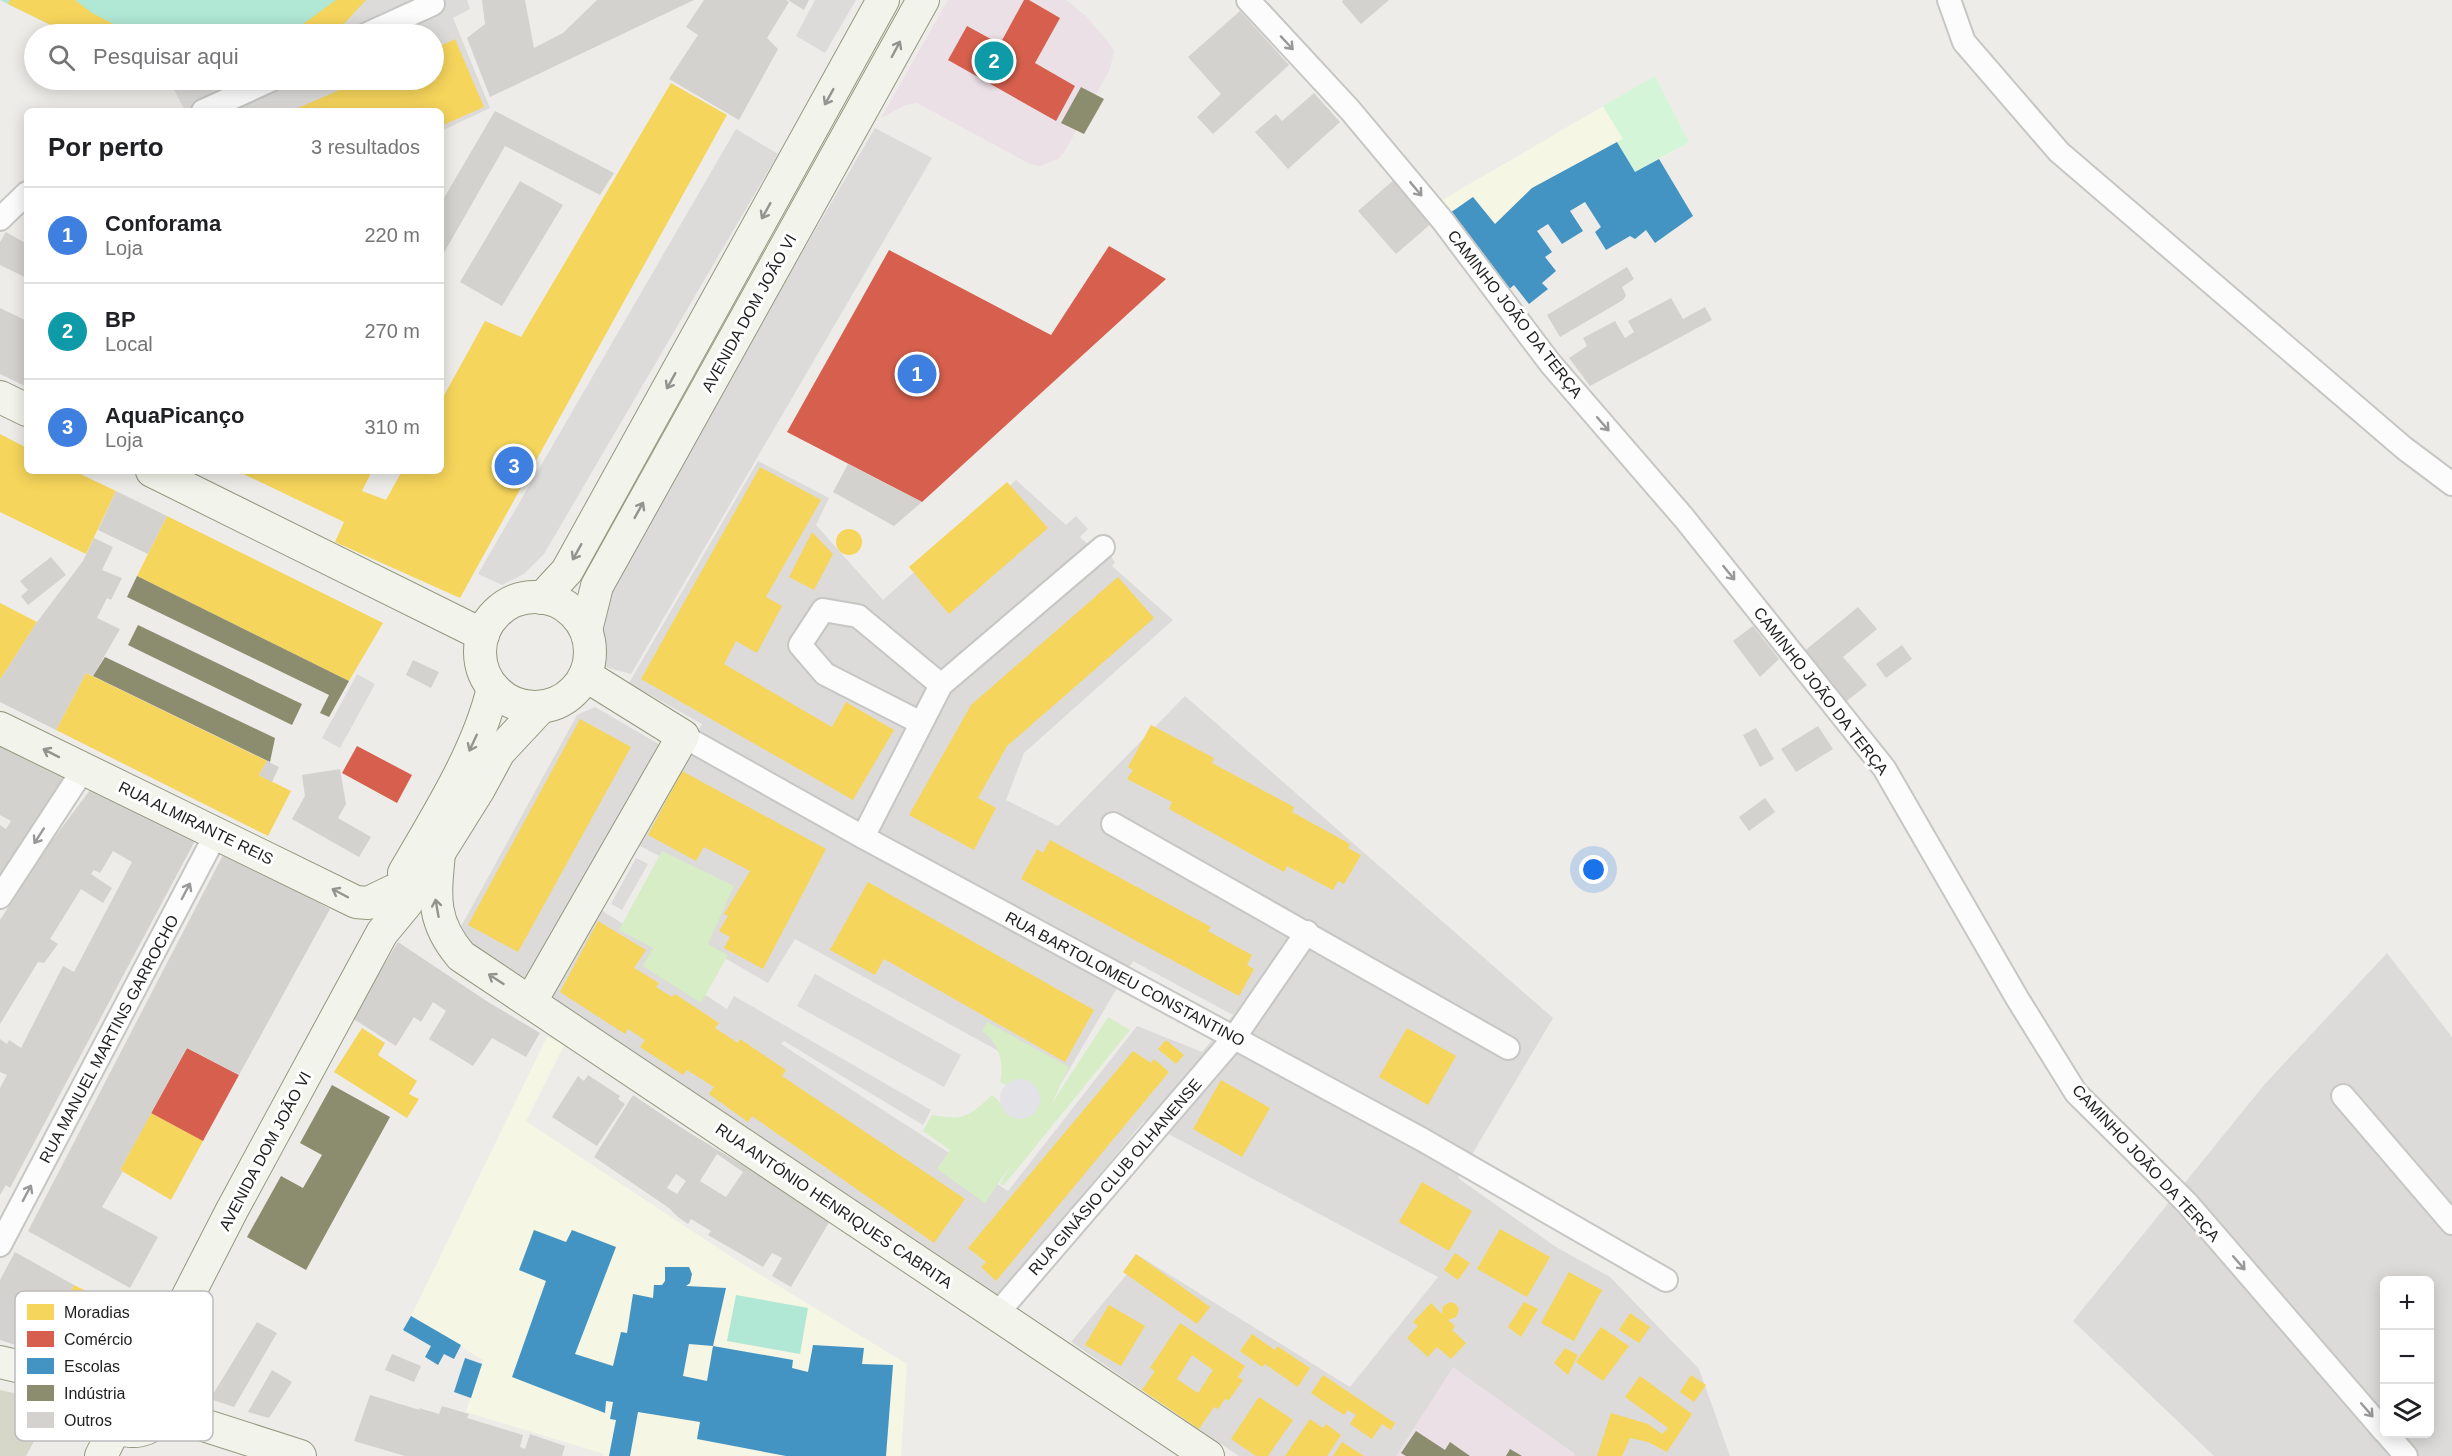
<!DOCTYPE html>
<html lang="pt">
<head>
<meta charset="utf-8">
<style>
	:root { --surface:#fff; --page:#f6f6f6; --text:#202124; --muted:#757577; --line:#e0e0e0; --accent:#7c3aed }
	body { margin:0; font-family:Arial,sans-serif; background:var(--page); color:var(--text) }
	.controls { position:absolute; right:18px; bottom:18px; display:grid; overflow:hidden; border-radius:9px; box-shadow:0 3px 15px #0003 }
	.controls button { width:54px; height:54px; display:grid; place-items:center; padding:0; border:0; border-bottom:2px solid var(--line); background:var(--surface); color:var(--text); font:30px sans-serif }
	.you { position:absolute; left:1594px; top:870px; width:21px; height:21px; margin:-15px; border:4px solid #fff; border-radius:50%; background:#1a73e8; box-shadow:0 0 0 9px #1a73e833 }
	.badge { display:grid; place-items:center; width:39px; height:39px; border-radius:50%; background:var(--accent); color:#fff; font-size:20px; font-weight:700 }
	.pin { position:absolute; translate:-50% -50%; border:3px solid #fff; box-shadow:0 2px 6px #0006 }
	.list { margin:0; padding:0; list-style:none }
	h2 { display:flex; justify-content:space-between; align-items:center; height:78px; margin:0; padding:0 24px; font-size:26px }
	h2 small { font-size:20px; font-weight:400; color:var(--muted) }
	.list li { display:grid; grid-template-columns:39px 1fr auto; gap:18px; align-items:center; box-sizing:border-box; height:96px; padding:0 24px; border-top:2px solid var(--line) }
	.list b { display:block; font-size:22px; white-space:nowrap }
	.list p { margin:0; font-size:20px; white-space:nowrap; color:var(--muted) }
	.list em { font-size:20px; font-style:normal; color:var(--muted) }
	.icon { flex:none; width:33px; height:33px; fill:none; stroke:currentColor; stroke-width:2; stroke-linecap:round; stroke-linejoin:round }
	.map { position:relative; flex:none; width:2452px; height:1456px; overflow:hidden }
	.search { position:absolute; background:var(--surface); box-shadow:0 3px 15px #0003; left:24px; top:24px; width:420px; height:66px; display:flex; align-items:center; gap:15px; box-sizing:border-box; padding:0 21px; border-radius:33px; color:var(--muted); font-size:22px }
	.panel { position:absolute; background:var(--surface); box-shadow:0 3px 15px #0003; left:24px; top:108px; width:420px; height:366px; border-radius:9px }
	.map>svg:first-child { display:block }
	.residential { fill:#dcdbd9; fill-rule:evenodd }
	.industrial { fill:#ebe0e6 }
	.education { fill:#f5f6e3 }
	.construction { fill:#d6d7c9 }
	.grass { fill:#d6edc5 }
	.park { fill:#d4f5d8 }
	.pitch { fill:#b0e7d5 }
	.plaza { fill:#e3e2e7 }
	.homes { fill:#f6d55c; fill-rule:evenodd }
	.shops { fill:#d6604d }
	.schools { fill:#4393c3 }
	.industry { fill:#8c8c6e }
	.building { fill:#d4d2cf; fill-rule:evenodd }
	.lines { fill:none; stroke-linecap:round; stroke-linejoin:round }
	.street-casing { stroke:#c6c6c4; stroke-width:26 }
	.secondary-casing { stroke:#94987e; stroke-width:34 }
	.street { stroke:#fcfcfc; stroke-width:22 }
	.secondary { stroke:#f2f4eb; stroke-width:32 }
	.oneway { stroke:#999 }
	.oneway2 { stroke:#93948f }
	.labels { text-anchor:middle; dominant-baseline:central; stroke-width:6; stroke-linejoin:round; paint-order:stroke }
	.street-label { font-size:16px; fill:#1f1f1f; stroke:#fff }
	.key { fill:#fff; stroke:#bcbcbc; stroke-width:1.5 }
	.key-label { font-size:16px; fill:#1f1f1f }
</style>
</head>
<body>
<div class="map">
<svg width="2452" height="1456" viewBox="0 0 2452 1456">
	<rect width="100%" height="100%" fill="#edece8"/>
	<g class="residential">
		<path d="M366 0H467L470 9 453 18 490 108 441 131V111H185L169 80H434V34H331L340 28Z"/>
		<path d="M815 0H856L825 53 796 36Z"/>
		<path d="M875 128 932 158 631 674 591 663 605 590Z"/>
		<path d="M736 129 778 154 544 554 524 574 502 585 478 574Z"/>
		<path d="M758 461 829 498 816 525 883 600 1016 480 1066 525 1076 516 1088 529 1080 537 1102 557 1108 553 1115 562 1112 566 1173 620 1024 753 1006 800 1058 826 1185 696 1553 1018 1458 1178 1556 1247 1610 1277 1699 1369 1730 1456H1239L1071 1342 1141 1257 1350 1387 1438 1277 1144 1121 994 1301 478 952 458 932 577 715 595 707 683 758 702 724 629 683ZM636 844 724 889 702 945 768 983 795 939 1060 1085 1133 961 1233 1015 1202 1052 1137 1026 1008 1191 781 1044 784 1041 923 1125 931 1110 734 996 727 1009 652 960 660 947 601 910Z"/>
		<path d="M357 674 375 684 340 748 322 738Z"/>
		<path d="M636 858 648 864 622 910 611 904Z"/>
		<path d="M2387 953 2452 1037V1456H2214L2073 1321 2264 1085ZM2384 1280H2430V1434H2384Z"/>
		<path d="M815 974 961 1055 944 1087 797 1006Z"/>
	</g>
	<g class="industrial">
		<path d="M948 0H1066L1086 16 1109 43 1114 51 1110 69 1065 151 1058 159 1040 166 1030 164 917 103 906 105 881 118Z"/>
		<path d="M1453 1367 1575 1454 1574 1456H1396Z"/>
	</g>
	<g class="education">
		<path d="M1655 76 1689 142 1528 236 1517 271 1437 203Z"/>
		<path d="M547 1037 564 1045 526 1121 733 1258 907 1364 901 1456H603L604 1454 466 1412 483 1360 411 1316Z"/>
	</g>
	<path class="construction" d="M0 1390 55 1402 26 1456H0Z"/>
	<g class="grass">
		<path d="M662 851 734 886 708 944 728 955 701 1003 643 966 653 948 619 930Z"/>
		<path d="M1108 1017 1130 1030 1004 1185 1000 1184 1012 1163 985 1203 937 1169 950 1150 923 1131 932 1115C964 1121 969 1117 992 1095 1006 1105 1008 1123 1029 1116L1039 1105V1093L1036 1087 1006 1085 1000 1082C1005 1063 998 1042 982 1031L987 1022 1069 1067 1051 1105Z"/>
	</g>
	<path class="park" d="M1655 76 1689 142 1635 172 1617 142 1623 139 1603 106Z"/>
	<g class="pitch">
		<path d="M0 0H366L340 28 331 34H69Z"/>
		<path d="M736 1295 808 1308 800 1354 727 1341Z"/>
	</g>
	<circle class="plaza" cx="1020" cy="1099" r="20"/>
	<g class="homes">
		<path d="M10 0H75L92 13 133 34H69L8 4Z"/>
		<path d="M336 0H366L340 28 331 34H281L303 24Z"/>
		<path d="M455 39 484 107 441 126V111H291L363 80H434V49Z"/>
		<path d="M671 83 727 115 460 598 335 542 344 522 237 471H372L362 491 386 500 402 471H441V401L485 321 521 337Z"/>
		<path d="M0 434 27 448V471H74L116 491 86 554 0 512Z"/>
		<path d="M760 467 821 500 766 597 782 606 757 653 736 641 724 664 832 727 846 702 894 730 853 800 641 679Z"/>
		<path d="M1007 482 1048 528 949 614 909 567Z"/>
		<path d="M167 516 383 623 349 681 137 576Z"/>
		<circle cx="849" cy="542" r="13"/>
		<path d="M812 532 833 554 814 590 789 577Z"/>
		<path d="M1118 577 1154 618 1007 746 978 798 996 808 974 850 909 815 971 705Z"/>
		<path d="M0 603 37 622 0 680Z"/>
		<path d="M86 673 267 761 259 775 291 791 268 836 56 730Z"/>
		<path d="M580 719 631 747 518 952 468 925Z"/>
		<path d="M1151 725 1214 758 1212 763 1294 807 1292 812 1350 844 1348 848 1361 855 1344 884 1338 881 1333 890 1287 866 1284 872 1169 809 1172 802 1127 779 1133 770 1128 767Z"/>
		<path d="M682 771 826 849 763 969 724 948 730 937 719 931 728 916 724 914 750 871 704 847 696 861 648 835Z"/>
		<path d="M1050 840 1211 927 1208 931 1252 955 1247 965 1254 969 1239 996 1021 879 1037 849 1043 853Z"/>
		<path d="M868 882 1094 1010 1065 1062 884 959 875 975 830 950Z"/>
		<path d="M598 921 646 950 634 968 659 983 656 987 672 997 675 994 719 1023 715 1028 738 1043 740 1039 786 1070 782 1076 965 1199 934 1243 752 1116 748 1122 709 1094 714 1087 687 1070 683 1075 640 1047 645 1040 628 1029 625 1034 560 992Z"/>
		<path d="M362 1028 385 1043 378 1055 417 1081 409 1094 419 1099 407 1118 334 1072Z"/>
		<path d="M1407 1028 1456 1056 1428 1105 1379 1077Z"/>
		<path d="M1166 1040 1184 1055 1176 1064 1158 1049Z"/>
		<path d="M1133 1051 1151 1063 1154 1059 1169 1072 996 1281 981 1267 986 1262 968 1248Z"/>
		<path d="M1221 1080 1270 1108 1242 1157 1193 1129Z"/>
		<path d="M151 1113 203 1141 171 1200 120 1170Z"/>
		<path d="M1422 1182 1472 1211 1449 1251 1399 1222Z"/>
		<path d="M1500 1229 1550 1257 1527 1297 1477 1269Z"/>
		<path d="M1455 1253 1470 1263 1458 1280 1444 1270Z"/>
		<path d="M1136 1254 1210 1307 1197 1324 1123 1272Z"/>
		<path d="M1569 1272 1602 1290 1574 1341 1541 1323Z"/>
		<path d="M74 1285 90 1293 84 1305 67 1296Z"/>
		<path d="M1451 1302 1456 1304 1459 1310 1456 1317 1448 1320 1455 1326 1452 1330 1466 1343 1451 1359 1437 1347 1428 1357 1407 1338 1418 1326 1413 1322 1431 1303 1442 1314 1443 1306Z"/>
		<path d="M1524 1302 1538 1309 1521 1337 1508 1327Z"/>
		<path d="M1109 1305 1145 1326 1121 1366 1085 1345Z"/>
		<path d="M1630 1313 1650 1327 1639 1343 1619 1330Z"/>
		<path d="M1180 1323 1245 1366 1238 1377 1243 1380 1229 1400 1225 1399 1218 1409 1214 1407 1199 1429 1142 1390 1155 1371 1150 1368ZM1192 1355 1213 1370 1198 1393 1177 1379Z"/>
		<path d="M1601 1327 1629 1346 1603 1381 1576 1362Z"/>
		<path d="M1252 1334 1275 1350 1277 1346 1310 1368 1298 1387 1265 1364 1262 1367 1240 1351Z"/>
		<path d="M1565 1348 1578 1355 1568 1375 1554 1363Z"/>
		<path d="M1323 1375 1395 1423 1391 1430 1382 1424 1372 1439 1350 1424 1356 1415 1348 1410 1344 1415 1311 1393Z"/>
		<path d="M1691 1375 1706 1385 1694 1402 1680 1392Z"/>
		<path d="M1640 1376 1692 1414 1667 1452 1648 1442 1630 1438 1622 1456H1597L1611 1413 1648 1424 1662 1434 1668 1428 1625 1397Z"/>
		<path d="M1259 1397 1293 1420 1268 1456H1256L1231 1439Z"/>
		<path d="M1310 1419 1323 1428 1326 1424 1341 1435 1327 1456H1285Z"/>
		<path d="M1342 1442 1364 1456H1333Z"/>
	</g>
	<g class="shops">
		<path d="M1024 0H1029L1060 18 1035 63 1075 86 1056 121 948 60 967 26 1000 44Z"/>
		<path d="M1109 246 1166 279 922 502 787 432 889 250 1051 335Z"/>
		<path d="M357 746 412 775 397 803 342 773Z"/>
		<path d="M187 1048 239 1075 203 1141 151 1113Z"/>
	</g>
	<g class="schools">
		<path d="M1617 142 1635 172 1659 159 1693 216 1655 243 1646 230 1635 239 1630 236 1606 250 1595 232 1601 227 1585 202 1570 211 1583 231 1562 244 1548 224 1537 231 1552 252 1545 257 1556 271 1542 283 1548 289 1529 304 1514 285 1507 291 1447 215 1473 197 1495 224 1532 188Z"/>
		<path d="M534 1230 566 1242 572 1230 616 1247 575 1354 613 1366 621 1332 627 1333 633 1294 653 1298 654 1285H662L665 1281V1267H689L692 1274 690 1283 686 1286 726 1288 713 1346 689 1344 683 1376 707 1381 713 1346 793 1360 792 1368 808 1372 813 1345 864 1348 862 1364 893 1365 886 1456H786L697 1439 700 1422 638 1412 630 1456H609L616 1420 610 1419 613 1402 606 1401 605 1413 512 1377 546 1281 519 1270Z"/>
		<path d="M411 1316 461 1345 454 1359 444 1354 438 1365 425 1357 431 1346 403 1330Z"/>
		<path d="M465 1358 482 1364 471 1398 454 1392Z"/>
	</g>
	<g class="industry">
		<path d="M1081 87 1104 99 1084 134 1061 123Z"/>
		<path d="M137 576 349 681 329 717 320 713 329 695 127 597Z"/>
		<path d="M138 625 302 704 292 725 128 645Z"/>
		<path d="M105 657 275 738 270 762 93 676Z"/>
		<path d="M332 1085 390 1117 306 1270 247 1237 281 1176 303 1188 322 1155 300 1143Z"/>
		<path d="M1416 1431 1445 1450 1450 1442 1470 1456H1406L1401 1453Z"/>
		<path d="M1510 1449 1522 1456H1506Z"/>
	</g>
	<g class="building">
		<path d="M482 0H525L534 48 563 33 597 0H694L490 97 467 38 485 24Z"/>
		<path d="M704 0H786L789 2 767 38 778 49 739 120 669 79 698 35 686 27Z"/>
		<path d="M788 0H809L804 10Z"/>
		<path d="M1343 0H1389L1361 24 1342 2Z"/>
		<path d="M1240 11 1289 65 1213 134 1197 117 1221 94 1188 57Z"/>
		<path d="M1314 93 1340 122 1288 169 1255 132 1276 114 1282 121Z"/>
		<path d="M495 111 614 173 600 195 505 146 441 258V203Z"/>
		<path d="M1395 179 1433 222 1396 254 1358 211Z"/>
		<path d="M520 181 563 205 502 306 460 282Z"/>
		<path d="M6 232 27 244V278L0 265V242Z"/>
		<path d="M1627 267 1634 279 1622 287 1626 295 1623 300 1560 337 1547 315Z"/>
		<path d="M1671 298 1683 319 1705 307 1712 320 1590 386 1569 358 1587 346 1583 338 1615 321 1625 338 1634 332 1628 321Z"/>
		<path d="M0 308 27 321V387L0 374Z"/>
		<path d="M848 464 922 502 894 526 833 492Z"/>
		<path d="M116 491 167 516 148 554 98 530Z"/>
		<path d="M94 538 113 547 102 570 122 578 111 600 107 598 97 618 120 629 93 676 86 673 56 730 0 702V680L37 622 83 561Z"/>
		<path d="M51 557 66 575 28 605 21 596 28 590 20 581Z"/>
		<path d="M1858 607 1877 629 1843 657 1867 685 1844 703 1802 653Z"/>
		<path d="M1753 626 1779 659 1760 677 1733 641Z"/>
		<path d="M1902 645 1912 659 1886 678 1876 664Z"/>
		<path d="M413 660 439 672 431 688 406 675Z"/>
		<path d="M1818 726 1833 749 1796 772 1781 749Z"/>
		<path d="M1756 728 1774 759 1760 767 1743 735Z"/>
		<path d="M0 744 65 778 0 878V825L6 829 11 821 0 815Z"/>
		<path d="M267 761 279 767 272 782 259 775Z"/>
		<path d="M340 769 346 804 338 818 371 837 359 857 292 819 305 796 302 775Z"/>
		<path d="M93 786 197 837 10 1188 6 1185 0 1195V1088L7 1075 0 1072V1039L7 1044 9 1040 21 1048 63 966 74 972 132 862 113 851 100 873 94 870 91 874 112 888 103 903 81 889 50 939 58 944 44 963 38 962 0 1024V920L51 842Z"/>
		<path d="M1765 798 1775 812 1749 831 1739 817Z"/>
		<path d="M224 853 330 909 239 1075 187 1048 120 1170 123 1171 102 1207 158 1237 130 1288 28 1231Z"/>
		<path d="M398 942 488 1002 540 1033 526 1057 492 1038 473 1066 429 1039 446 1011 433 1002 421 1022 414 1017 396 1046 352 1018Z"/>
		<path d="M588 1075 620 1096 618 1099 625 1104 597 1146 552 1117 578 1076 584 1081Z"/>
		<path d="M633 1095 685 1130 831 1219 791 1287 772 1276 782 1258 772 1253 763 1267 708 1235 711 1231 691 1219 688 1224 678 1217 669 1208 594 1157ZM717 1154 743 1172 726 1197 700 1181ZM676 1174 686 1181 677 1194 667 1188Z"/>
		<path d="M15 1252 74 1285 37 1352 0 1340V1280Z"/>
		<path d="M257 1322 277 1333 234 1407 210 1399Z"/>
		<path d="M392 1354 421 1366 414 1382 385 1370Z"/>
		<path d="M272 1370 292 1382 269 1418 248 1412Z"/>
		<path d="M370 1395 420 1410 419 1408 439 1414 442 1406 469 1414 467 1418 523 1435 520 1447 525 1449 530 1434 565 1446 562 1456H405L354 1441Z"/>
	</g>
	<g class="lines">
		<defs>
			<g id="street">
				<path d="M1248 0 1350 110 1443 221 1550 363 1684 518 1884 768 2017 998 2076 1093 2187 1203 2384 1431"/>
				<path d="M1949 0 1964 42 2059 152 2404 448 2452 484"/>
				<path d="M367 34 433 4"/>
				<path d="M203 111 271 80"/>
				<path d="M0 219 27 193"/>
				<path d="M921 723 825 674 800 645 823 610 858 616 941 685"/>
				<path d="M683 736 863 837 1423 1140 1666 1280"/>
				<path d="M1113 824 1508 1048"/>
				<path d="M863 837 941 685 1103 547"/>
				<path d="M0 897 83 770"/>
				<path d="M2343 1096 2452 1223"/>
				<path d="M0 1245 217 832"/>
				<path d="M996 1315 1234 1038 1307 932"/>
				<path d="M2387 1434 2406 1456"/>
			</g>
			<g id="secondary">
				<path d="M0 397 27 410"/>
				<path d="M152 471 483 635"/>
				<circle cx="535" cy="652" r="55"/>
				<path d="M542 598 567 571 883 0"/>
				<path d="M586 630 597 586 923 0"/>
				<path d="M0 728 356 902 368 903 393 891"/>
				<path d="M439 853C435 896 431 921 461 956L1208 1456"/>
				<path d="M404 873C437 816 478 752 493 688"/>
				<path d="M531 1001 683 736 585 675"/>
				<path d="M0 1362 103 1386"/>
				<circle cx="133" cy="1398" r="33"/>
				<path d="M150 1370 232 1210 382 933 406 904 439 853 479 789 499 752 541 707"/>
				<path d="M163 1412 300 1456"/>
				<path d="M101 1456 116 1426"/>
			</g>
		</defs>
		<use href="#street" class="street-casing"/>
		<use href="#secondary" class="secondary-casing"/>
		<use href="#street" class="street"/>
		<use href="#secondary" class="secondary"/>
	</g>
	<defs><path id="oneway-shaft" d="M-6 0H5M1.5-3L5.5 0L1.5 3" fill="none" stroke-width="1.6" stroke-linecap="round" stroke-linejoin="round" transform="scale(1.5)"/></defs>
	<g class="oneway">
		<use href="#oneway-shaft" transform="translate(1287 43) rotate(47)"/>
		<use href="#oneway-shaft" transform="translate(1416 189) rotate(50)"/>
		<use href="#oneway-shaft" transform="translate(1603 424) rotate(49)"/>
		<use href="#oneway-shaft" transform="translate(1729 573) rotate(51)"/>
		<use href="#oneway-shaft" transform="translate(39 836) rotate(123)"/>
		<use href="#oneway-shaft" transform="translate(186 891) rotate(-62)"/>
		<use href="#oneway-shaft" transform="translate(27 1193) rotate(-62)"/>
		<use href="#oneway-shaft" transform="translate(2239 1263) rotate(49)"/>
		<use href="#oneway-shaft" transform="translate(2367 1410) rotate(49)"/>
	</g>
	<g class="oneway2">
		<use href="#oneway-shaft" transform="translate(896 49) rotate(-62)"/>
		<use href="#oneway-shaft" transform="translate(829 97) rotate(119)"/>
		<use href="#oneway-shaft" transform="translate(766 211) rotate(119)"/>
		<use href="#oneway-shaft" transform="translate(671 381) rotate(119)"/>
		<use href="#oneway-shaft" transform="translate(639 510) rotate(-61)"/>
		<use href="#oneway-shaft" transform="translate(577 552) rotate(119)"/>
		<use href="#oneway-shaft" transform="translate(473 743) rotate(115)"/>
		<use href="#oneway-shaft" transform="translate(51 753) rotate(-153)"/>
		<use href="#oneway-shaft" transform="translate(340 893) rotate(-152)"/>
		<use href="#oneway-shaft" transform="translate(437 908) rotate(-100)"/>
		<use href="#oneway-shaft" transform="translate(496 979) rotate(-147)"/>
	</g>
	<g class="labels">
		<g class="street-label">
			<text transform="translate(749 313) rotate(-61)">AVENIDA DOM JOÃO VI</text>
			<text transform="translate(1515 314) rotate(52)">CAMINHO JOÃO DA TERÇA</text>
			<text transform="translate(1821 691) rotate(52)">CAMINHO JOÃO DA TERÇA</text>
			<text transform="translate(196 823) rotate(26)">RUA ALMIRANTE REIS</text>
			<text transform="translate(1125 979) rotate(28)">RUA BARTOLOMEU CONSTANTINO</text>
			<text transform="translate(109 1039) rotate(-62)">RUA MANUEL MARTINS GARROCHO</text>
			<text transform="translate(265 1151) rotate(-62)">AVENIDA DOM JOÃO VI</text>
			<text transform="translate(2146 1163) rotate(47)">CAMINHO JOÃO DA TERÇA</text>
			<text transform="translate(1115 1177) rotate(-49)">RUA GINÁSIO CLUB OLHANENSE</text>
			<text transform="translate(834 1206) rotate(34)">RUA ANTÓNIO HENRIQUES CABRITA</text>
		</g>
	</g>
	<rect x="15" y="1291" width="198" height="150" rx="9" class="key"/>
	<rect x="27" y="1304" width="27" height="16" fill="#f6d55c"/>
	<rect x="27" y="1331" width="27" height="16" fill="#d6604d"/>
	<rect x="27" y="1358" width="27" height="16" fill="#4393c3"/>
	<rect x="27" y="1385" width="27" height="16" fill="#8c8c6e"/>
	<rect x="27" y="1412" width="27" height="16" fill="#d4d2cf"/>
	<g class="key-label">
		<text x="64" y="1318">Moradias</text>
		<text x="64" y="1345">Comércio</text>
		<text x="64" y="1372">Escolas</text>
		<text x="64" y="1399">Indústria</text>
		<text x="64" y="1426">Outros</text>
	</g>
</svg>
<div class="controls">
<button>+</button>
<button>−</button>
<button><svg class="icon" aria-label="layers" viewBox="0 0 24 24"><path d="M12 4l9 5-9 5-9-5zM3 14l9 5 9-5"/></svg></button>
</div>
<div class="you"></div>
<div class="pin badge" style="left:917px;top:374px;background:#3f7fe0">1</div>
<div class="pin badge" style="left:994px;top:61px;background:#0f9aa8">2</div>
<div class="pin badge" style="left:514px;top:466px;background:#3f7fe0">3</div>
<div class="search"><svg class="icon" aria-label="search" viewBox="0 0 24 24"><circle cx="10" cy="10" r="6"/><path d="M15 15l6 6"/></svg>Pesquisar aqui</div>
<section class="panel">
<h2>Por perto<small>3 resultados</small></h2>
<ul class="list">
<li><span class="badge" style="background:#3f7fe0">1</span><div><b>Conforama</b><p>Loja</p></div><em>220 m</em></li>
<li><span class="badge" style="background:#0f9aa8">2</span><div><b>BP</b><p>Local</p></div><em>270 m</em></li>
<li><span class="badge" style="background:#3f7fe0">3</span><div><b>AquaPicanço</b><p>Loja</p></div><em>310 m</em></li>
</ul>
</section>
</div>
</body>
</html>
